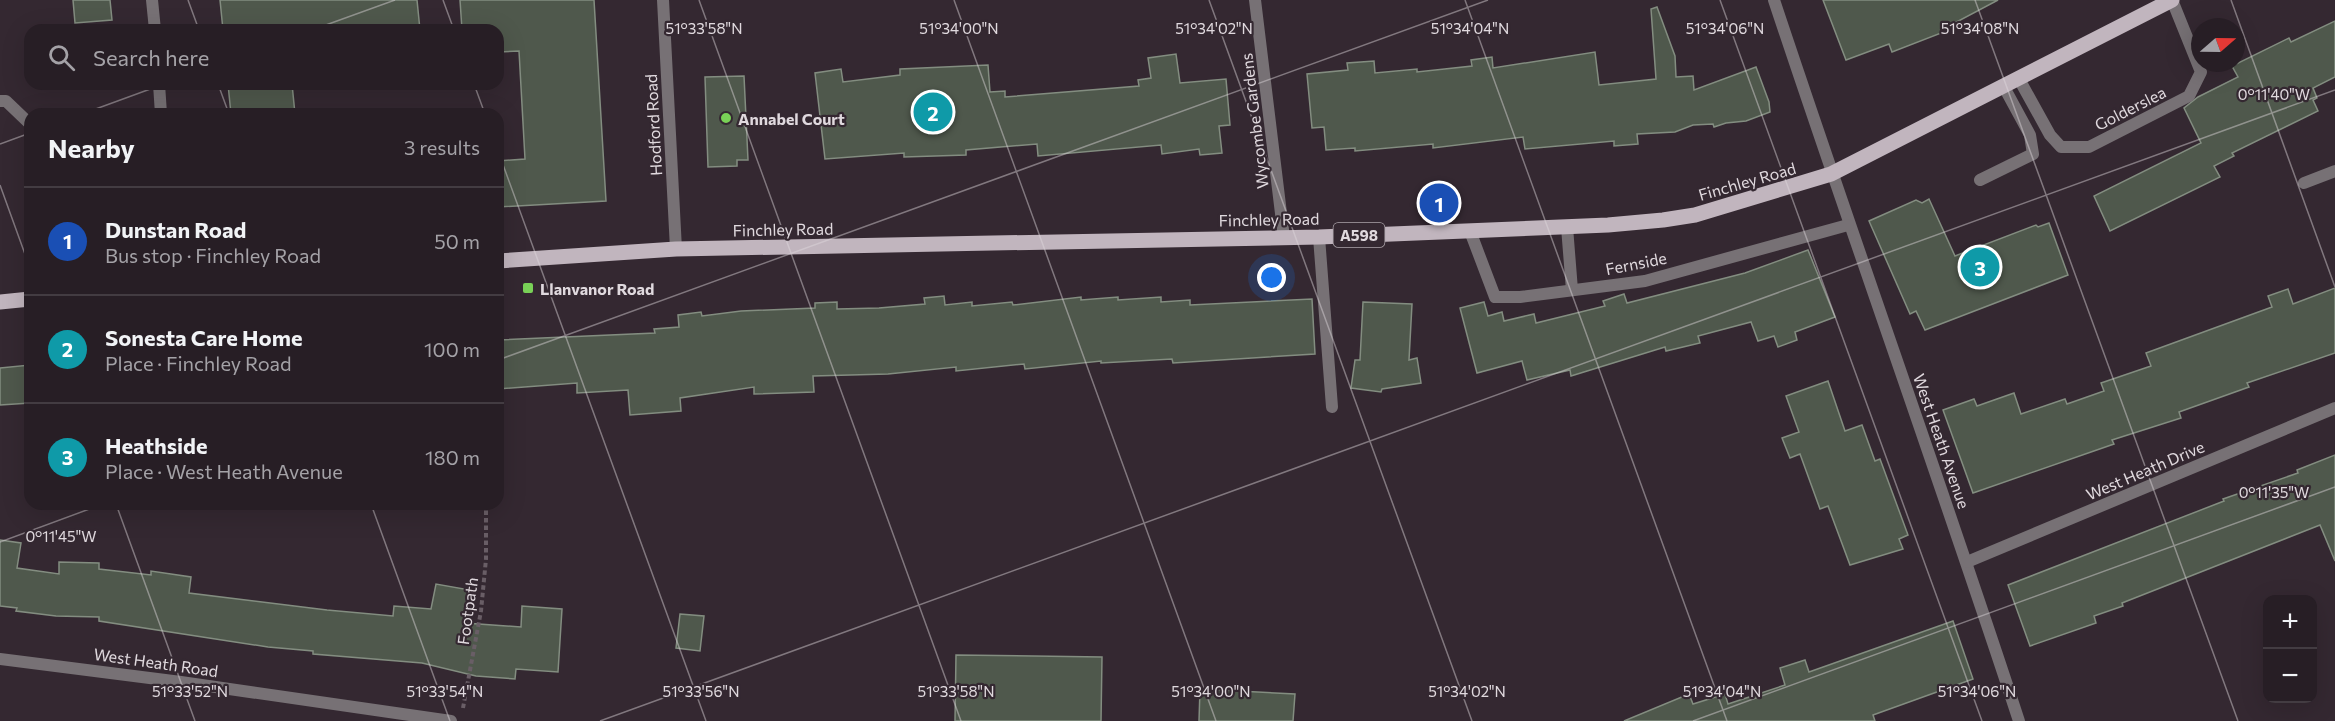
<!DOCTYPE html>
<html lang="en">
<head>
<meta charset="utf-8">
<style>
	:root { --surface:#271e25; --page:#2f272d; --text:#f1f3f6; --muted:#a4a2a7; --line:#433c42; --accent:#1a73e8 }
	body { margin:0; font-family:Commissioner,sans-serif; background:var(--page); color:var(--text) }
	.controls { position:absolute; right:18px; bottom:18px; display:grid; overflow:hidden; border-radius:12px; box-shadow:0 6px 24px #0002 }
	.controls button { width:54px; height:54px; display:grid; place-items:center; padding:0; border:0; border-bottom:2px solid var(--line); background:var(--surface); color:var(--text); font:30px sans-serif }
	.compass { position:absolute; left:2191px; top:18px; width:54px; height:54px; border-radius:50%; background:var(--surface); box-shadow:0 6px 24px #0002; rotate:70deg }
	.you { position:absolute; left:1272px; top:278px; width:21px; height:21px; margin:-15px; border:4px solid #fff; border-radius:50%; background:#1a73e8; box-shadow:0 0 0 9px #1a73e833 }
	.badge { display:grid; place-items:center; width:39px; height:39px; border-radius:50%; background:var(--accent); color:#fff; font-size:20px; font-weight:700 }
	.pin { position:absolute; translate:-50% -50%; border:3px solid #fff; box-shadow:0 2px 6px #0006 }
	.list { margin:0; padding:0; list-style:none }
	h2 { display:flex; justify-content:space-between; align-items:center; height:78px; margin:0; padding:0 24px; font-size:26px }
	h2 small { font-size:20px; font-weight:400; color:var(--muted) }
	.list li { display:grid; grid-template-columns:39px 1fr auto; gap:18px; align-items:center; box-sizing:border-box; height:108px; padding:0 24px; border-top:2px solid var(--line) }
	.list b { display:block; font-size:22px; white-space:nowrap }
	.list p { margin:0; font-size:20px; white-space:nowrap; color:var(--muted) }
	.list em { font-size:20px; font-style:normal; color:var(--muted) }
	.icon { flex:none; width:33px; height:33px; fill:none; stroke:currentColor; stroke-width:2; stroke-linecap:round; stroke-linejoin:round }
	.map { position:relative; flex:none; width:2335px; height:721px; overflow:hidden }
	.search { position:absolute; background:var(--surface); box-shadow:0 6px 24px #0002; left:24px; top:24px; width:480px; height:66px; display:flex; align-items:center; gap:15px; box-sizing:border-box; padding:0 21px; border-radius:18px; color:var(--muted); font-size:22px }
	.panel { position:absolute; background:var(--surface); box-shadow:0 6px 24px #0002; left:24px; top:108px; width:480px; height:402px; border-radius:18px }
	.map>svg:first-child { display:block }
	.building { fill:#4f584c; stroke:#838d80; stroke-width:1.5 }
	.lines { fill:none; stroke-linecap:round; stroke-linejoin:round }
	.path { stroke:#695e66; stroke-width:4; stroke-dasharray:4.5 3; stroke-linecap:butt }
	.lane { stroke:#777175; stroke-width:12 }
	.street { stroke:#777175; stroke-width:12 }
	.primary { stroke:#c1b5be; stroke-width:15 }
	.ticks { fill:none; stroke:#e0d9de; stroke-width:1.5; stroke-opacity:0.45 }
	.poi-dot { fill:#79d157; stroke:#342831; stroke-width:2 }
	.labels { text-anchor:middle; dominant-baseline:central; stroke-width:4.5; stroke-linejoin:round; paint-order:stroke }
	.shield { fill:#342831; stroke:#aca4aa; stroke-width:1.5 }
	.shield-label { font-size:15px; font-weight:bold; fill:#e0d9de }
	.street-label { font-size:16px; fill:#e0d9de; stroke:#342831 }
	.poi-label { font-size:16px; font-weight:bold; fill:#e0d9de; stroke:#342831; text-anchor:start }
	.ticks-label { font-size:15px; text-anchor:middle; fill:#e0d9de; stroke:#342831; stroke-width:4.5; stroke-linejoin:round; paint-order:stroke }
</style>
</head>
<body>
<div class="map">
<svg width="2335" height="721" viewBox="0 0 2335 721">
	<rect width="100%" height="100%" fill="#342831"/>
	<g class="building">
		<path d="M73 0H110L112 20 75 23Z"/>
		<path d="M220 0H417L420 30H223Z"/>
		<path d="M460 0H594L606 201 498 207V161L525 159 519 51 498 52V30H462Z"/>
		<path d="M1823 0H1998L1947 27 1949 30 1892 52 1889 44 1846 60Z"/>
		<path d="M1657 7 1675 56 1676 77 1693 76 1694 90 1756 67 1769 102 1770 112 1746 121 1726 123 1714 127 1713 124 1693 125 1675 132 1637 134 1638 144 1614 146V141L1525 149 1523 137 1433 148V144L1355 151V148L1326 150 1324 127 1312 128 1307 74 1348 70 1347 63 1374 61 1375 73 1417 69V72L1472 66 1471 60 1492 57 1493 68 1595 52 1599 85 1656 79 1651 9Z"/>
		<path d="M2335 21V77L2313 88 2317 98 2313 100 2318 111 2232 153 2234 156 2214 166 2220 177 2110 231 2094 196 2201 143 2184 108 2198 97 2238 77 2232 66 2289 38 2291 42Z"/>
		<path d="M1176 54 1180 83 1226 79 1230 125 1219 126 1222 153 1200 155 1199 149 1162 154 1161 145 1038 156 1037 144 966 150V155L904 157V153L825 159 815 73 841 69 843 82 900 75V69L988 65 990 92 1005 91V97L1139 86 1138 80 1151 78 1148 58Z"/>
		<path d="M744 76 748 160H737V166L708 167 705 77Z"/>
		<path d="M228 84H292L295 114H231Z"/>
		<path d="M1929 199 1955 256 2036 225 2038 227 2049 223 2068 275 1925 330 1916 311 1910 314 1869 221 1916 200 1922 203Z"/>
		<path d="M1808 250 1835 317 1795 332 1797 340 1778 347 1774 336 1758 341 1751 322 1698 336 1700 343 1666 351 1665 347 1571 376 1570 370 1527 380 1522 361 1477 373 1460 308 1484 302 1488 316 1502 312 1504 321 1534 314 1536 323 1605 306 1603 301 1624 294 1627 303 1745 273Z"/>
		<path d="M2335 288V353L2247 383 2249 387 2179 412 2181 418 2112 440 2114 444 1973 493 1943 410 1974 399 1977 406 2014 393 2021 414 2065 399 2067 404 2104 391 2101 383 2151 366 2146 353 2272 307 2268 296 2288 289 2293 304Z"/>
		<path d="M944 296 945 305 972 302V306L1012 302 1013 305 1081 297V300L1118 297V300L1161 297V302L1190 300V305L1312 299 1315 354 1173 363 1172 359 1101 363V361L1025 369 1024 364 956 371V367L888 374 813 376 814 392 754 394V387L680 398 681 411 630 415 628 390 577 393V383L498 389V340L655 333 654 329 679 327 678 315 701 312 702 316 741 311 815 308V303L837 302V309L879 308 925 304 924 298Z"/>
		<path d="M1363 302 1412 304 1409 360 1417 358 1421 383 1382 389 1381 392 1351 388 1355 360H1360Z"/>
		<path d="M30 365V403L0 405V368Z"/>
		<path d="M1828 381 1845 431 1862 425 1875 461 1880 459 1908 535 1899 539 1903 549 1850 565 1828 506 1820 509 1800 454 1790 458 1782 438 1799 432 1786 396Z"/>
		<path d="M2335 455V561L2320 525 2122 603 2123 606 2094 616 2096 623 2030 646 2008 585 2224 501 2223 499 2298 473 2297 470Z"/>
		<path d="M0 540 21 543 17 568 59 574V562L99 563V569L151 575V571L191 577 189 593 327 610 393 616 394 606 431 609 436 584 470 590 465 623 521 627 522 606 562 609 558 672 516 669 515 679 476 676 422 663 313 654V651L268 647 99 621V617L56 616 16 611 17 608 0 606Z"/>
		<path d="M680 614 704 616 700 651 676 648Z"/>
		<path d="M1953 621 1973 679 1873 715 1875 721H1624L1689 694 1693 704 1725 694 1728 704 1785 685 1780 668 1805 660 1809 672Z"/>
		<path d="M956 655 1102 657 1101 721H955Z"/>
		<path d="M1200 689 1295 694 1293 721H1199Z"/>
	</g>
	<g class="lines">
		<path class="path" d="M463 708 481 611 486 559V504"/>
		<g class="lane">
			<path d="M0 101H6L30 124"/>
			<path d="M1980 180 2033 154 2030 135 2004 87"/>
			<path d="M2304 183 2335 171"/>
			<path d="M1319 237 1332 407"/>
		</g>
		<g class="street">
			<path d="M152 0 155 30"/>
			<path d="M663 0 676 249"/>
			<path d="M1255 0 1284 238"/>
			<path d="M1774 0C1854 241 1940 480 2019 721"/>
			<path d="M2019 79 2050 135 2061 147H2089L2189 96 2201 72 2172 0"/>
			<path d="M159 84 161 114"/>
			<path d="M1567 227 1572 290"/>
			<path d="M1470 231 1495 297H1520L1645 281 1848 225"/>
			<path d="M1967 562 2335 408"/>
			<path d="M0 659 181 682 451 721"/>
		</g>
		<g class="primary">
			<path d="M498 261 676 249 1319 237 1608 225 1663 220 1695 215 1831 174 2172 0"/>
			<path d="M0 302 30 299"/>
		</g>
	</g>
	<path class="ticks" d="M188 0 199 30M443 0 454 30M699 0 961 721M954 0 1216 721M1209 0 1472 721M1465 0 1727 721M1720 0 1982 721M1975 0 2238 721M2231 0 2335 287M312 30 395 0M218 84 229 114M474 84 485 114M82 114 164 84M0 144 30 133M498 151 706 721M0 185 30 268M498 360 1488 0M116 504 195 721M371 504 450 721M0 542 103 504M600 721 2335 90M1693 721 2335 487"/>
	<g class="poi-dot">
		<circle cx="726" cy="118" r="6"/>
		<rect x="522" y="282" width="12" height="12" rx="3"/>
	</g>
	<g class="labels">
		<rect class="shield" x="1333.5" y="223" width="51" height="24" rx="4.5"/>
		<g class="shield-label">
			<text x="1359" y="235">A598</text>
		</g>
		<g class="street-label">
			<text transform="translate(2130 108) rotate(-27)">Golderslea</text>
			<text transform="translate(1254 121) rotate(-97)">Wycombe Gardens</text>
			<text transform="translate(653 125) rotate(-93)">Hodford Road</text>
			<text transform="translate(1747 181) rotate(-16)">Finchley Road</text>
			<text transform="translate(1269 219) rotate(-1)">Finchley Road</text>
			<text transform="translate(783 229) rotate(-1)">Finchley Road</text>
			<text transform="translate(1636 263) rotate(-11)">Fernside</text>
			<text transform="translate(1942 441) rotate(71)">West Heath Avenue</text>
			<text transform="translate(2145 470) rotate(-23)">West Heath Drive</text>
			<text transform="translate(467 611) rotate(-82)">Footpath</text>
			<text transform="translate(156 662) rotate(8)">West Heath Road</text>
		</g>
		<g class="poi-label">
			<text x="738" y="118">Annabel Court</text>
			<text x="540" y="288">Llanvanor Road</text>
		</g>
	</g>
	<g class="ticks-label">
		<text x="704" y="34">51°33'58"N</text>
		<text x="959" y="34">51°34'00"N</text>
		<text x="1214" y="34">51°34'02"N</text>
		<text x="1980" y="34">51°34'08"N</text>
		<text x="1470" y="34">51°34'04"N</text>
		<text x="1725" y="34">51°34'06"N</text>
		<text x="2274" y="100">0°11'40"W</text>
		<text x="2274" y="498">0°11'35"W</text>
		<text x="61" y="542">0°11'45"W</text>
		<text x="190" y="697">51°33'52"N</text>
		<text x="445" y="697">51°33'54"N</text>
		<text x="701" y="697">51°33'56"N</text>
		<text x="956" y="697">51°33'58"N</text>
		<text x="1211" y="697">51°34'00"N</text>
		<text x="1467" y="697">51°34'02"N</text>
		<text x="1722" y="697">51°34'04"N</text>
		<text x="1977" y="697">51°34'06"N</text>
	</g>
</svg>
<div class="controls">
<button>+</button>
<button>−</button>
</div>
<svg class="compass" viewBox="-18 -18 36 36"><path d="M0-13l5 13h-10z" fill="#e53935"/><path d="M0 13l5-13h-10z" fill="#a4a2a7"/></svg>
<div class="you"></div>
<div class="pin badge" style="left:1439px;top:203px;background:#1a4fb4">1</div>
<div class="pin badge" style="left:933px;top:112px;background:#0f9aa8">2</div>
<div class="pin badge" style="left:1980px;top:267px;background:#0f9aa8">3</div>
<div class="search"><svg class="icon" aria-label="search" viewBox="0 0 24 24"><circle cx="10" cy="10" r="6"/><path d="M15 15l6 6"/></svg>Search here</div>
<section class="panel">
<h2>Nearby<small>3 results</small></h2>
<ul class="list">
<li><span class="badge" style="background:#1a4fb4">1</span><div><b>Dunstan Road</b><p>Bus stop · Finchley Road</p></div><em>50 m</em></li>
<li><span class="badge" style="background:#0f9aa8">2</span><div><b>Sonesta Care Home</b><p>Place · Finchley Road</p></div><em>100 m</em></li>
<li><span class="badge" style="background:#0f9aa8">3</span><div><b>Heathside</b><p>Place · West Heath Avenue</p></div><em>180 m</em></li>
</ul>
</section>
</div>
</body>
</html>
